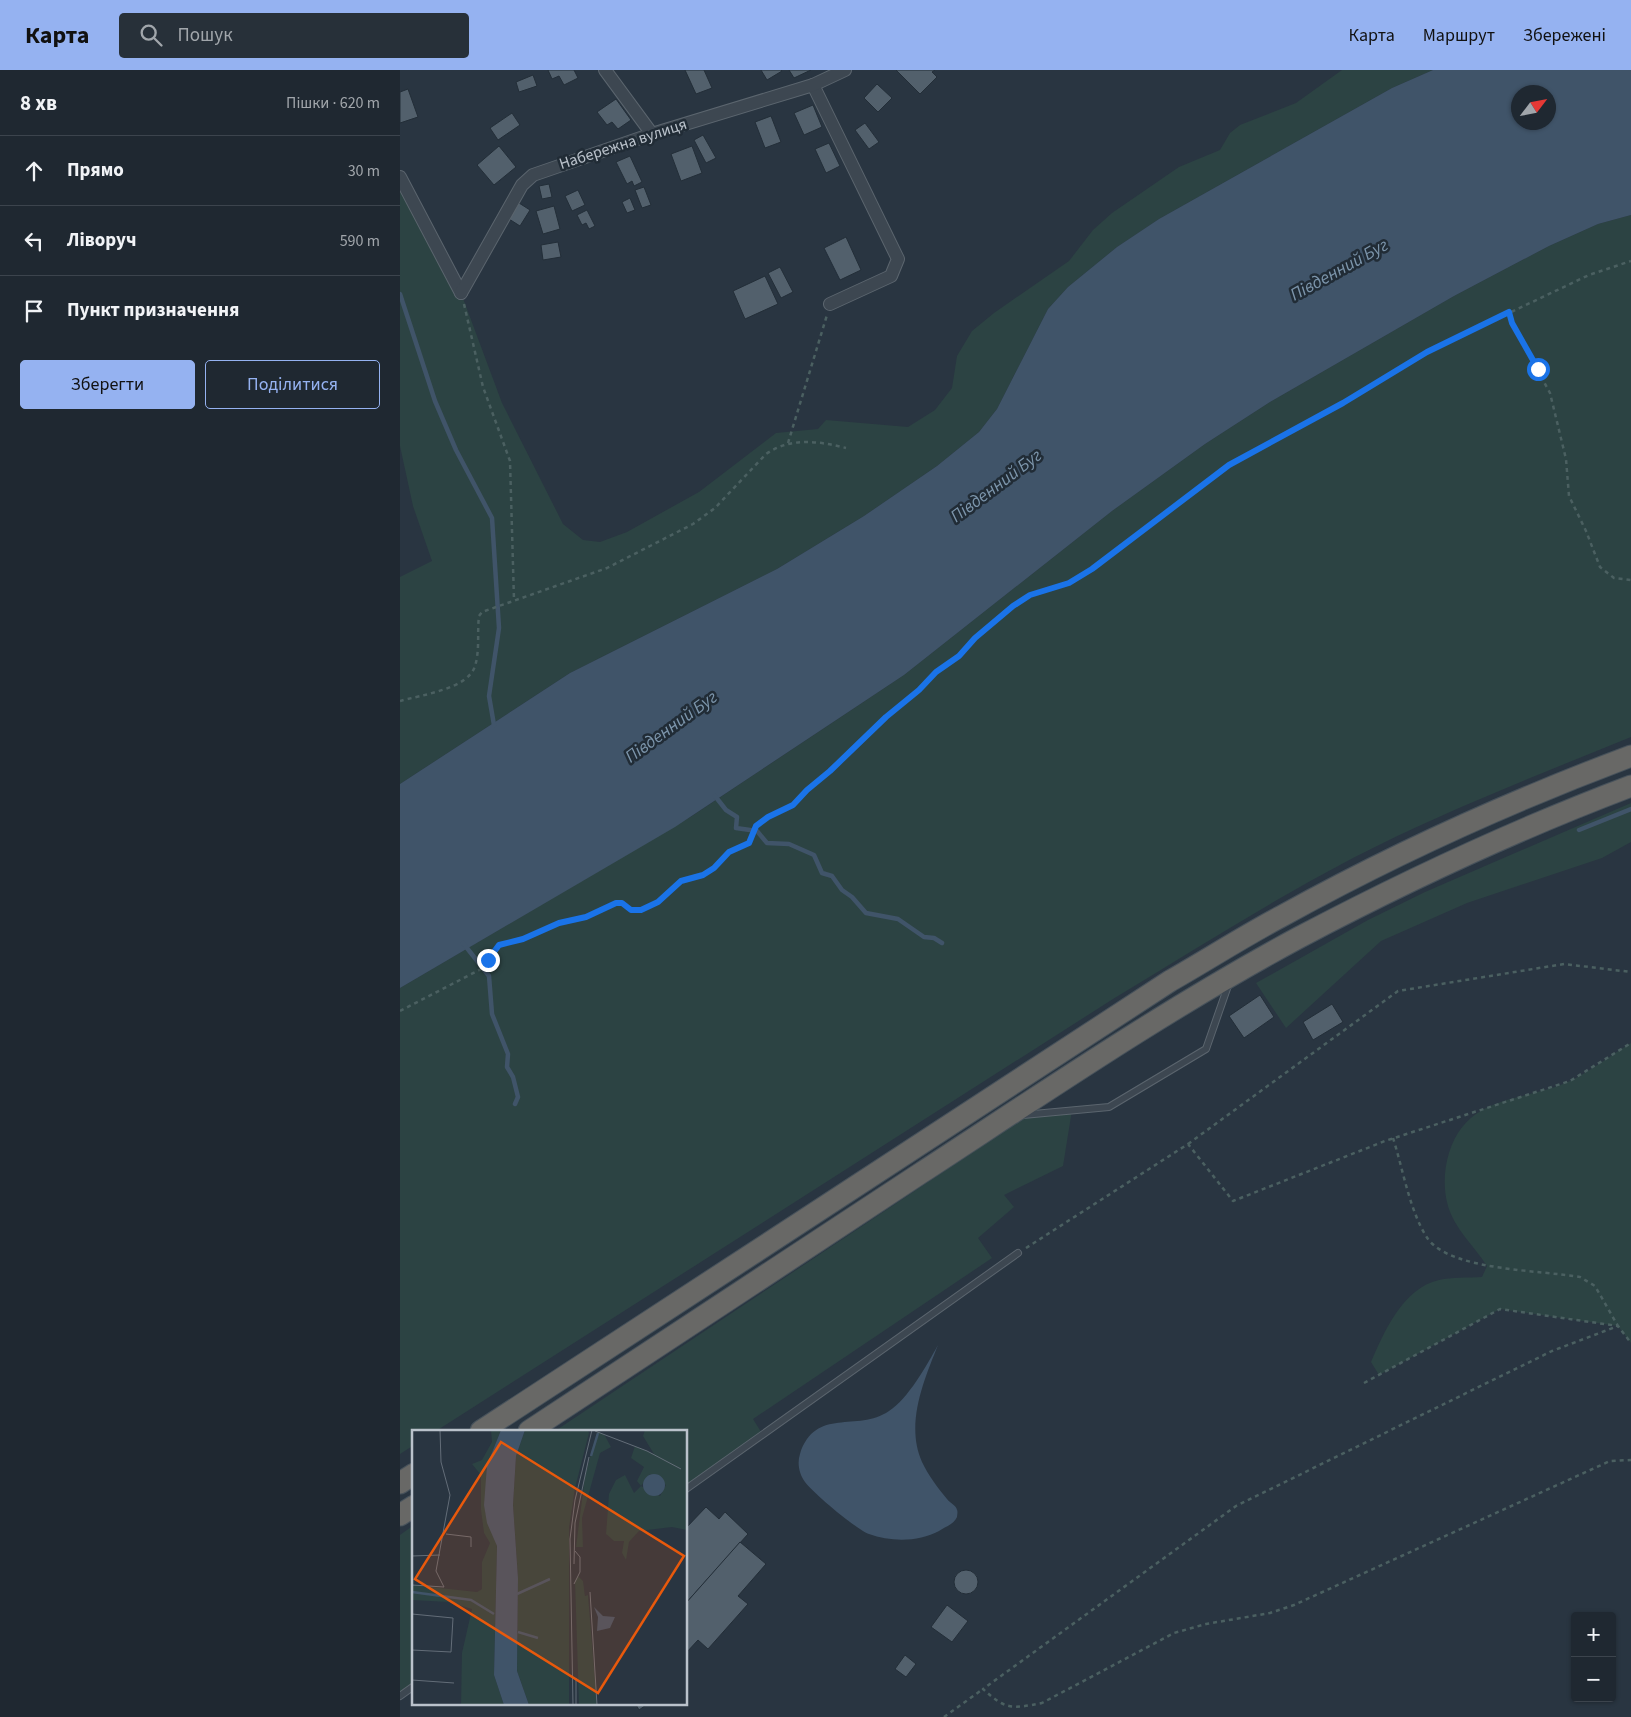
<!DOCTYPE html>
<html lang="uk">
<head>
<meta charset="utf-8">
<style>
	:root { --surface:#1f2831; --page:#273039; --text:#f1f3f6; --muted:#a1a6ab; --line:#3c444d; --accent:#95b2f1 }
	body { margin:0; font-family:"Source Sans 3",sans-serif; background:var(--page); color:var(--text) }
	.controls { position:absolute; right:15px; bottom:15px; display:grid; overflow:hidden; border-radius:5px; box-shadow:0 1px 4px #0004 }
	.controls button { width:45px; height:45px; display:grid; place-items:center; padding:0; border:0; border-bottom:1px solid var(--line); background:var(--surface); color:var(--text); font:25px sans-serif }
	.compass { position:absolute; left:1111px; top:15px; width:45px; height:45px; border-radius:50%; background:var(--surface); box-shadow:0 1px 4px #0004; rotate:58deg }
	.stop { position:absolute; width:15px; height:15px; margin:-11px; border:4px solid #1a73e8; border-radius:50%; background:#fff }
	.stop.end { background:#1a73e8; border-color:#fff; box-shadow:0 1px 5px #0008 }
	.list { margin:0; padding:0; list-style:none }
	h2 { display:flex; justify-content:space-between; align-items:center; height:65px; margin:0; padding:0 20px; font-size:21px }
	h2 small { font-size:16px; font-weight:400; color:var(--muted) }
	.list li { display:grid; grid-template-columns:32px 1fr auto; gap:15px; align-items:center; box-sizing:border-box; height:70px; padding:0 20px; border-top:1px solid var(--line) }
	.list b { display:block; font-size:19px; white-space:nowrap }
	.list em { font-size:16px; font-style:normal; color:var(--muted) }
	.actions { display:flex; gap:10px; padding:15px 20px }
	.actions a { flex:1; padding:11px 0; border:1px solid var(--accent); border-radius:5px; text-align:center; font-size:18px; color:var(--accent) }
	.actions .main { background:var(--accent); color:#111 }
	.icon { flex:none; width:28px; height:28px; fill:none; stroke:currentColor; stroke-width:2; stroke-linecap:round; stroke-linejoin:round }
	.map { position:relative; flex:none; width:1231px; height:1647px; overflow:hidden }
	header { display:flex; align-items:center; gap:30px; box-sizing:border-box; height:70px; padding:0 25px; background:var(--accent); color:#111 }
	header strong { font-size:24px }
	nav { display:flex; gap:28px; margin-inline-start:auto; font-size:18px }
	.search { width:350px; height:45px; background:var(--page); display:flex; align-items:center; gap:12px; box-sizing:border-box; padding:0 18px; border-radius:5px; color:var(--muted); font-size:19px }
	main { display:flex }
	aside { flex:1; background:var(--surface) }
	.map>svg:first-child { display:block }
	.green { fill:#2c4343 }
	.water { fill:#405469; fill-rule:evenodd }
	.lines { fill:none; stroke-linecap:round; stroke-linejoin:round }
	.stream { stroke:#405469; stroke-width:4.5 }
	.building { fill:#52606c; stroke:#232e38 }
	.service-casing { stroke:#5b656e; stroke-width:8 }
	.minor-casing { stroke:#5b656e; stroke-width:14 }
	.trunk-casing { stroke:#47525b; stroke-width:23 }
	.path { stroke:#4b6061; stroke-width:2.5; stroke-dasharray:4 4; stroke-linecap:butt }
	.service { stroke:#3d4751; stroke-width:6 }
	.minor { stroke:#3d4751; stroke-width:12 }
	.trunk { stroke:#686866; stroke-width:21 }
	.route { stroke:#1a73e8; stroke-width:6 }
	.labels { text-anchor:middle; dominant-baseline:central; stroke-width:5; stroke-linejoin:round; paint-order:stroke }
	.street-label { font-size:16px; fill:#bac2cb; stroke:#212c36 }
	.water-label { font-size:18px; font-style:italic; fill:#7c95ab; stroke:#212c36 }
	.inset-river { fill:none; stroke:#405469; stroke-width:2.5 }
	.inset-road { fill:none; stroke:#636d78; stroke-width:1 }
	.view { fill:#e8590c; fill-opacity:0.15; stroke:#e8590c; stroke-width:2.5 }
	.inset-edge { fill:none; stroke:#bac2cb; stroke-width:2.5 }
</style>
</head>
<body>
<header>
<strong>Карта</strong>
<div class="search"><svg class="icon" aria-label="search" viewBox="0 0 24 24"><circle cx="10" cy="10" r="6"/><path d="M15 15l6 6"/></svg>Пошук</div>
<nav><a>Карта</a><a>Маршрут</a><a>Збережені</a></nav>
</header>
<main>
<aside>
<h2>8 хв<small>Пішки · 620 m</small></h2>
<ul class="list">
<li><svg class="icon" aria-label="ahead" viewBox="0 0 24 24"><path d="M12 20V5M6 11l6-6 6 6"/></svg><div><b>Прямо</b></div><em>30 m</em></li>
<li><svg class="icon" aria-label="left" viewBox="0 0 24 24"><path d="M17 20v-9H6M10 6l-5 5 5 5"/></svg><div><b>Ліворуч</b></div><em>590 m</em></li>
<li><svg class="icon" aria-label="arrive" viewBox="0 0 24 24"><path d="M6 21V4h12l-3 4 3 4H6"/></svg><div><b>Пункт призначення</b></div></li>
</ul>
<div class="actions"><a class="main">Зберегти</a><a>Поділитися</a></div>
</aside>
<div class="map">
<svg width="1231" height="1647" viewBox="0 0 1231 1647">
	<rect width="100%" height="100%" fill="#293541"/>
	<g class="green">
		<path d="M942 0H1033L992 18 759 149 717 177 668 217 648 239 597 339 579 362 537 396 464 446 377 499 170 603 0 714V507L32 491 13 436 0 376V107L61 223 102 333 163 454 183 470 200 472 227 462 299 422 376 363 418 359 426 350 508 357 535 340 552 318 557 286 572 261 594 243 669 191 693 160 712 143 779 97 820 80 830 63 840 55 896 33Z"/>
		<path d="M1231 145V667C1138 705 1042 742 953 788 871 831 792 881 713 929L36 1361H14V1375L0 1384V918L292 746 504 605 712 441 805 374 870 332 1054 226 1149 176 1198 154Z"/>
		<path d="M1231 733V772L1202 788 1067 833 981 871 886 958 856 913 968 850 1025 822Z"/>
		<path d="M1231 973V1273L1218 1256 1100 1239 979 1305 971 1292C984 1262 1003 1218 1039 1210 1052 1207 1068 1208 1082 1207L1087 1196C1075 1177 1054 1158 1048 1136 1043 1119 1044 1099 1049 1083 1068 1023 1122 1033 1170 1011 1191 1001 1211 985 1231 973Z"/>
		<path d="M672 1040 663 1096 604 1125 614 1137 578 1168 592 1188 353 1349 363 1365 286 1419V1361H155L630 1044Z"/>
		<path d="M14 1455V1615L0 1625V1465Z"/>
	</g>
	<g class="water">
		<path d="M1033 0H1231V145L1198 154 1149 176 1054 226 870 332 805 374 712 441 504 605 275 757 0 918V714L170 603 377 499 464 446 537 396 579 362 597 339 648 239 668 217 717 177 759 149 992 18ZM1118 22H1148V52H1118Z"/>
		<path d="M538 1275C524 1310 505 1354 522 1392 528 1405 538 1418 547 1429 550 1433 556 1435 557 1440 558 1441 557 1446 557 1447 554 1454 545 1457 539 1461 519 1472 491 1472 469 1464 457 1460 413 1423 405 1412 399 1404 397 1393 400 1384 416 1336 457 1363 489 1341 508 1329 527 1295 538 1275Z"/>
	</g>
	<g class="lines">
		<g class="stream">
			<path d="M0 224 35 331 56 380 92 448 99 558 89 626 94 655"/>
			<path d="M315 726 326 740 337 747 336 758 357 761 367 773 389 774 414 785 422 803 432 806 442 820 452 827 466 843 498 849 524 867 534 868 542 873"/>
			<path d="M1179 760 1231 739"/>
			<path d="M63 873 89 906 92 944 108 984 107 997 113 1007 118 1027 115 1034"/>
		</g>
	</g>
	<g class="building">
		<path d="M148 0H174L178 8 164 15 159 6 152 9Z"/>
		<path d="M285 0H304L312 18 296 24Z"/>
		<path d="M361 0H381L382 1 367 10Z"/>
		<path d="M389 0H411L394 8Z"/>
		<path d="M496 0H535L532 2 537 7 520 24Z"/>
		<path d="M133 5 137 16 119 22 116 12Z"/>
		<path d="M477 14 492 28 478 42 464 28Z"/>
		<path d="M8 19 18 47 0 53V22Z"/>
		<path d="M216 29 231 50 218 59 212 52 207 55 197 42Z"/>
		<path d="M413 35 422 57 404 65 394 43Z"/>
		<path d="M112 43 120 55 98 70 90 58Z"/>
		<path d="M371 46 381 72 365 78 355 52Z"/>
		<path d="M465 53 479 72 469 79 455 60Z"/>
		<path d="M303 65 316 88 306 93 294 70Z"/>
		<path d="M429 73 440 96 426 103 415 79Z"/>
		<path d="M99 76 116 97 94 115 77 95Z"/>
		<path d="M292 76 302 103 281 111 271 84Z"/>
		<path d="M230 86 242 112 234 116 232 111 227 114 216 92Z"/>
		<path d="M149 114 152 127 142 129 139 116Z"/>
		<path d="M244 117 251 135 242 138 235 120Z"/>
		<path d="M178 120 185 135 172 141 165 126Z"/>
		<path d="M230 128 235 140 227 143 222 132Z"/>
		<path d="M119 133 130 140 120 156 109 149Z"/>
		<path d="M154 136 160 159 143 164 136 141Z"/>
		<path d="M187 140 195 156 189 159 186 153 182 155 177 145Z"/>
		<path d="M446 167 461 200 440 210 424 178Z"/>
		<path d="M158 172 161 187 143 190 141 175Z"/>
		<path d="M380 197 393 222 381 228 368 203Z"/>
		<path d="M365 206 378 234 345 249 333 221Z"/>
		<path d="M860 925 874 947 844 968 829 946Z"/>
		<path d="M932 934 943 952 913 970 903 952Z"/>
		<path d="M306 1437 319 1449 325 1442 348 1464 286 1533V1458Z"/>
		<path d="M340 1472 366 1494 338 1526 348 1534 308 1579 298 1570 286 1583V1533Z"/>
		<circle cx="566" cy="1512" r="12"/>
		<path d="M547 1535 568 1551 552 1572 531 1557Z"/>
		<path d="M505 1585 516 1594 506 1607 495 1599Z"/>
		<path d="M235 1633H249L239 1640Z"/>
	</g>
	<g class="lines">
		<defs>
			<g id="service">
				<path d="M623 1045 709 1037 806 979 829 913"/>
				<path d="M286 1419 618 1183"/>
				<path d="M0 1626 14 1616"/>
			</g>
			<g id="minor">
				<path d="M205 0 252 64"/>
				<path d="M413 15 498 189 491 206 430 234"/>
				<path d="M0 107 61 223"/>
				<path d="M61 223 122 115 133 105 252 64 413 15 445 0"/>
			</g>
			<g id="trunk">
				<path d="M81 1361 770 911C807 890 844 866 882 846 994 784 1111 731 1231 686"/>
				<path d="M129 1361C259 1275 390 1189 521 1103 645 1022 768 938 898 868 1006 811 1117 759 1231 716"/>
				<path d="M0 1413 14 1404"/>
				<path d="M0 1445 14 1436"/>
			</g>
		</defs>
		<use href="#service" class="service-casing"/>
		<use href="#minor" class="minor-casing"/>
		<use href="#trunk" class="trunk-casing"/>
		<g class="path">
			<path d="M64 234 83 317 110 391 114 530"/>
			<path d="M1109 242 1112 253 1150 323 1166 389 1169 426 1186 461 1200 497 1214 508 1231 510"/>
			<path d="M388 373 427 245"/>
			<path d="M0 631C21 625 68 619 75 596 80 580 77 562 79 546L82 542 207 498 293 454 315 438 366 384C391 367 418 371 446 378"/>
			<path d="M0 941 85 897 99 875 123 869 159 853 186 847 216 833H221L231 841 241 840 258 831 281 811 303 805 314 798 329 782 349 773 356 756 368 747 393 735 407 719 430 701 486 647 519 620 537 602 559 586 575 568 613 536 630 525 669 513 692 499 829 395 943 333 1027 282 1189 205 1231 191"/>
			<path d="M993 1068C1003 1099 1010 1143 1028 1169 1052 1201 1141 1200 1180 1207L1195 1216 1218 1256 1152 1281 836 1436 583 1619C606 1640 611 1639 642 1633L774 1563 806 1554 870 1543 894 1535 1210 1391 1231 1390"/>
			<path d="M788 1074 998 921 1164 894 1231 902"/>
			<path d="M626 1178 788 1074 833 1131 985 1071 1170 1011 1231 973"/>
			<path d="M964 1313 1100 1239 1218 1256 1231 1273"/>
			<path d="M544 1647 583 1619"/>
		</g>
		<use href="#service" class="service"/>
		<use href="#minor" class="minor"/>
		<use href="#trunk" class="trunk"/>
	</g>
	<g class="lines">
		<path class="route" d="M88 890 99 875 123 869 159 853 186 847 216 833H222L231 840H241L258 832 281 811 303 805 314 798 329 782 349 773 356 756 368 747 393 735 407 720 430 701 486 647 519 620 536 602 559 586 575 568 613 536 630 525 669 513 692 499 829 395 943 333 1027 282 1109 242 1112 253 1138 299"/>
	</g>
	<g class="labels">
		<g class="street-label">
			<text transform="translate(223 74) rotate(-18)">Набережна вулиця</text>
		</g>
		<g class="water-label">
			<text transform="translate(939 200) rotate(-29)">Південний Буг</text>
			<text transform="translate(596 416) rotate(-37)">Південний Буг</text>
			<text transform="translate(271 657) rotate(-36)">Південний Буг</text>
		</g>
	</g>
	<g transform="translate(12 1360)">
		<rect width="275" height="275" fill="#293541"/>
		<path d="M79 0H89L75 35 73 81 85 116 82 245 92 275H49L50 223 60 179 37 172 0 170V155L65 162 70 159V132L78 113 72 103 69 80V45L60 34 70 30 80 12ZM113 0H176L177 3 163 58 157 98V275H117L105 241 106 148 101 75 104 26ZM233 0H275V100L260 97 227 101 217 112 214 130 210 123 212 111H202L194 104 197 64 204 50 213 45 222 63 229 56 225 51 232 37 219 28 223 16 242 24 231 6ZM238 44 254 55 248 66 229 56ZM185 2 192 4 199 17 188 23 170 88 171 117H164L173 46ZM166 146 171 151 173 166 176 165 185 275H167L163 151Z" fill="#2c4343" fill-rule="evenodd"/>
		<path d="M89 0H113L104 26 101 75 106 148 105 241 117 275H92L82 245 85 116 75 93 72 75 75 35ZM231 55a11 11 0 1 1 22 0a11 11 0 1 1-22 0ZM182 177 191 186 203 187 198 198 185 201 186 187Z" fill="#405469"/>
		<path class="inset-river" d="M179 26 186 3M0 162 59 170 82 184M105 164 138 149M106 202 126 208"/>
		<path class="inset-road" d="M28 0 29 32 38 65 24 141 32 157M183 1 235 21 269 39M34 104 59 107V117M0 126 28 125M162 134 163 93 177 27M162 154 168 142V127L163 121M0 155 32 157M178 162 185 275M0 184 41 188 39 222 0 220M164 248V275M0 250 42 253M161 275 158 109 163 70 180 0"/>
		<path class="view" d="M89 12 272 126 186 263 3 149Z"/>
		<rect width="275" height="275" class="inset-edge"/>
	</g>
</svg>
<div class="controls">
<button>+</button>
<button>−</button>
</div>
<svg class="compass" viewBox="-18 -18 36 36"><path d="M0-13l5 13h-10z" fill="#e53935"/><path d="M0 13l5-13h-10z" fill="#a1a6ab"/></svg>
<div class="stop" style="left:1138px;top:299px"></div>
<div class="stop end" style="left:88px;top:890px"></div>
</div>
</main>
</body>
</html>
